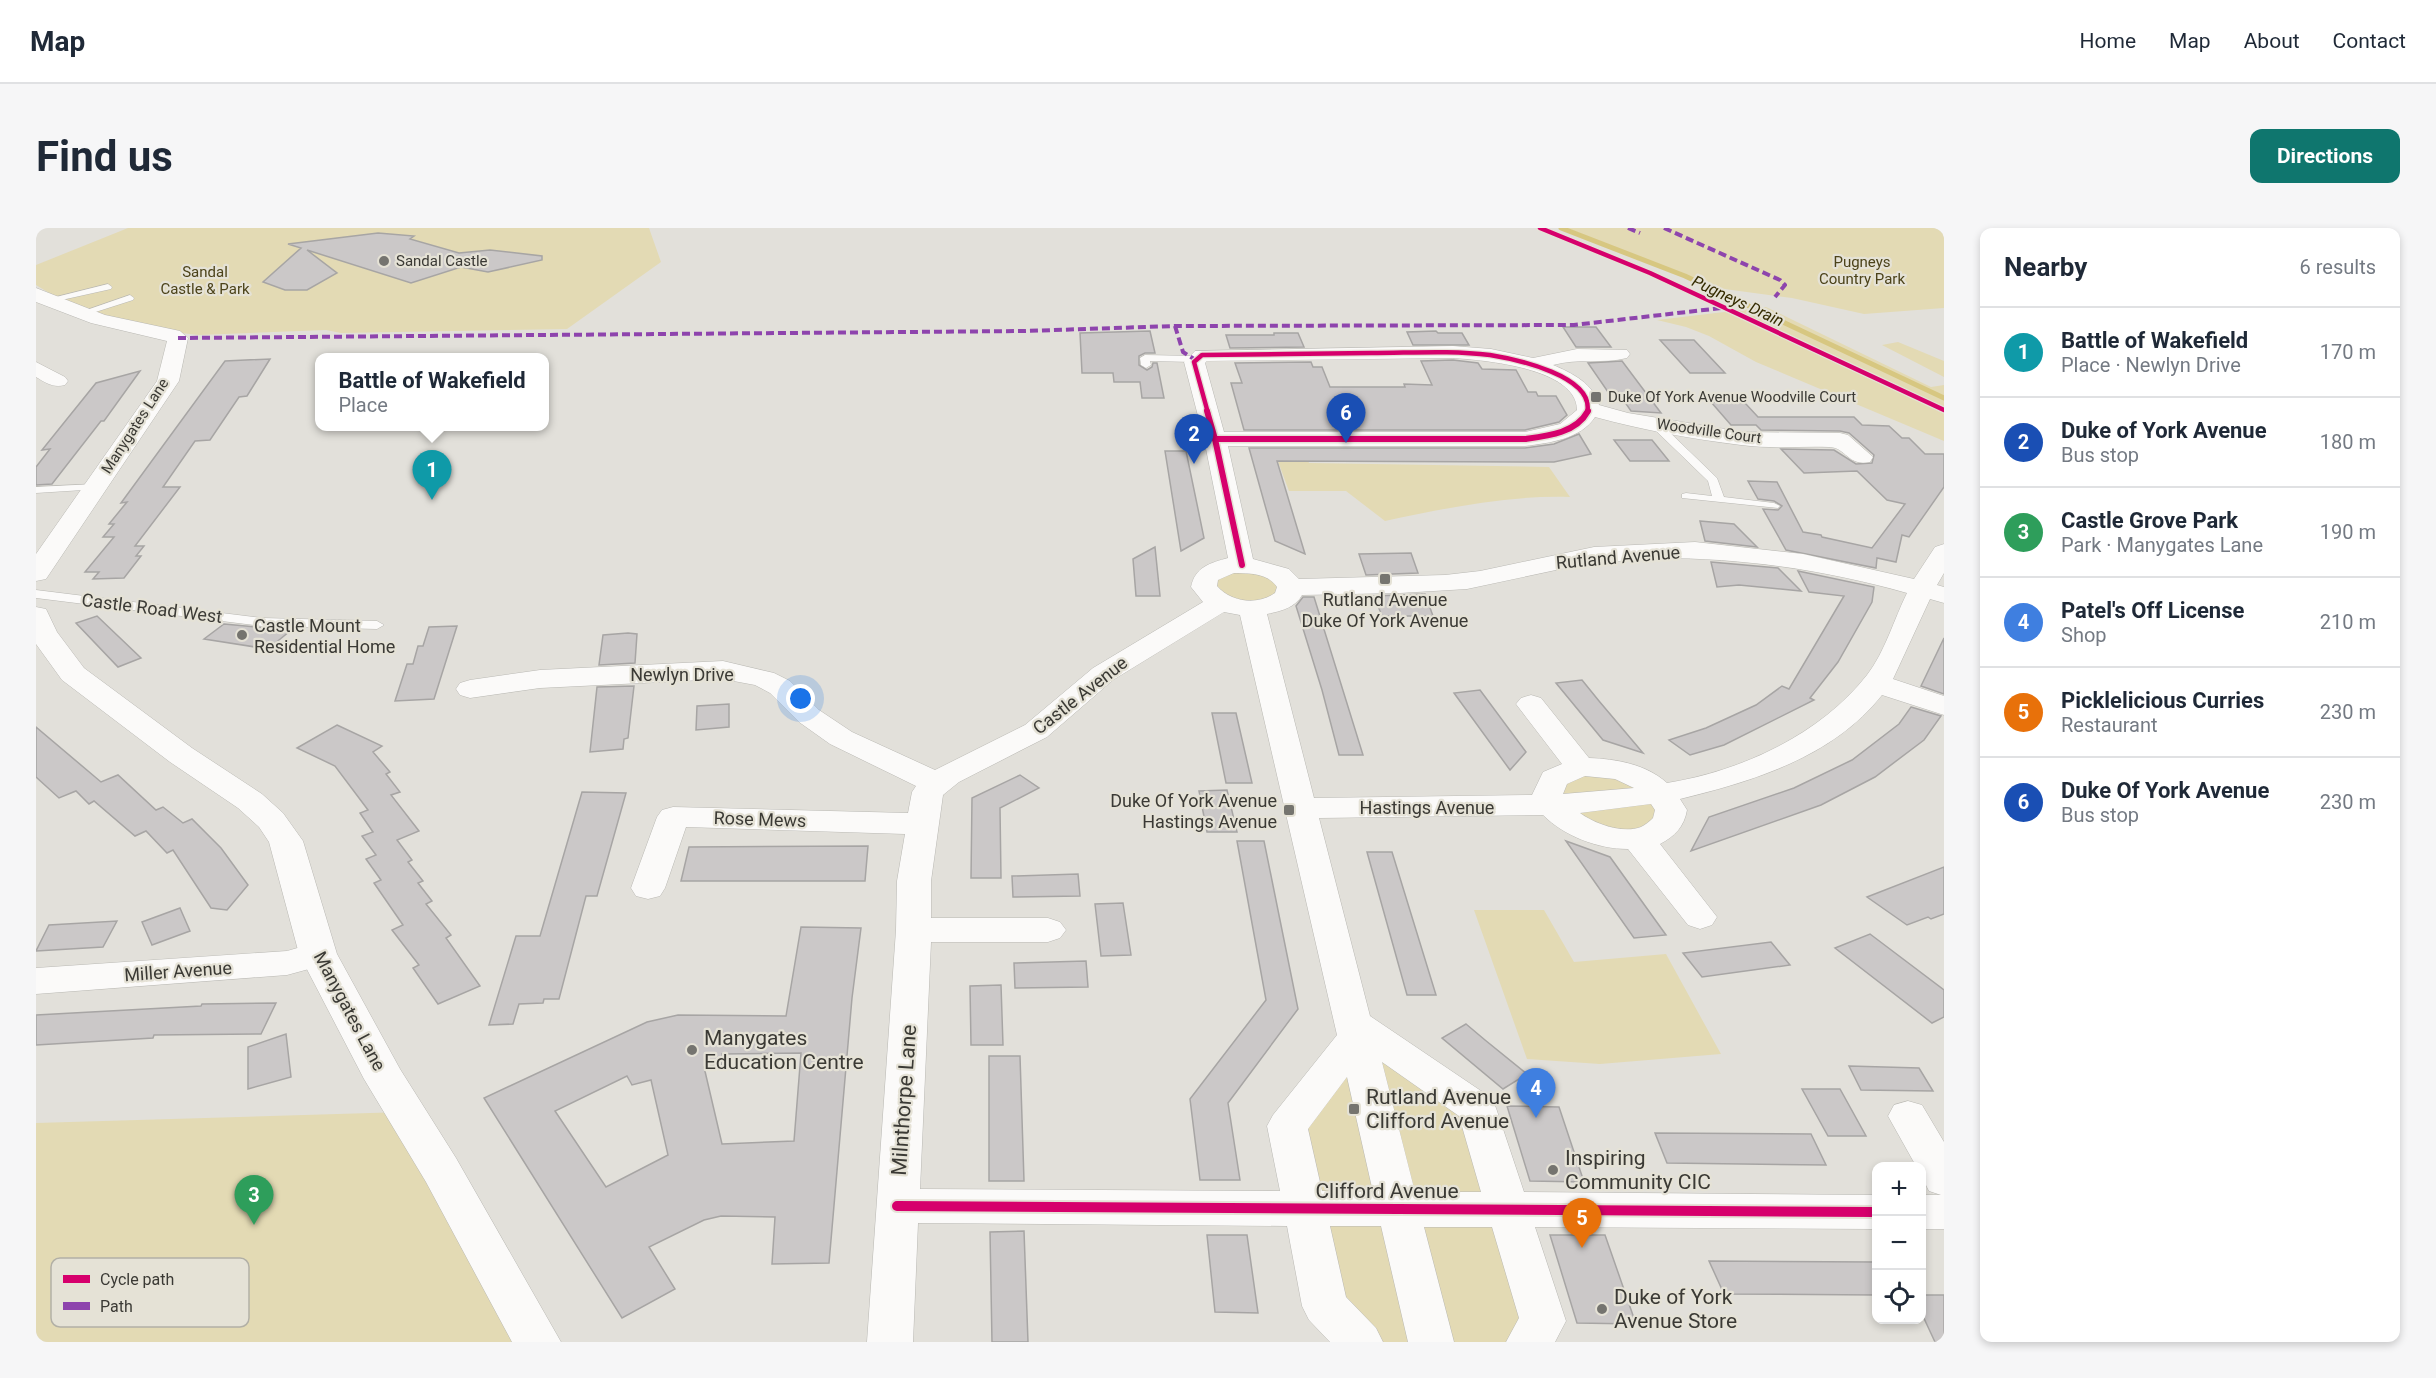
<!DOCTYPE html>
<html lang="en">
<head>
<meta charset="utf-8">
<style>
	:root { --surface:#fff; --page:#f6f6f7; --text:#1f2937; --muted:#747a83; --line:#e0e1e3; --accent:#0f766e }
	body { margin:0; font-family:Roboto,sans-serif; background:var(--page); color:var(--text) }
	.controls { position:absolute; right:18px; bottom:18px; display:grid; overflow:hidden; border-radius:12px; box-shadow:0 3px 9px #0003 }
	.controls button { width:54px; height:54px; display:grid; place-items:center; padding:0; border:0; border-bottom:2px solid var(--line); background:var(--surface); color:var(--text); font:30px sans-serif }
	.you { position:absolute; left:765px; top:471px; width:21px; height:21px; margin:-15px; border:4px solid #fff; border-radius:50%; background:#1a73e8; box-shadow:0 0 0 9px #1a73e833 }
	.badge { display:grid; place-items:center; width:39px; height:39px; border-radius:50%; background:var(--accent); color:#fff; font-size:20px; font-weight:700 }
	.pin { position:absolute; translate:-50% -50px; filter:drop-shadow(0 2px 3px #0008) }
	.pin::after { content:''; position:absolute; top:32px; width:21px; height:18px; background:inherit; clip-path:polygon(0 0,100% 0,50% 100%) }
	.popup { position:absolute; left:279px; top:125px; width:234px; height:78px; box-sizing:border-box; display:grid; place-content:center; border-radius:12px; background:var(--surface); filter:drop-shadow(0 2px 4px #0005); font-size:20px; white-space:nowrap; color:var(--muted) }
	.popup b { font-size:22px; color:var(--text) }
	.popup::after { content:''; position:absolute; left:50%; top:100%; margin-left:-12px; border:12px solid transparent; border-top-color:var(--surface) }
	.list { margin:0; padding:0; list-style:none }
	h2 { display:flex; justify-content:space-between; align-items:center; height:78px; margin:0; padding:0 24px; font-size:26px }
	h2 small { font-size:20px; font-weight:400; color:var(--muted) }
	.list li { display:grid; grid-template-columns:39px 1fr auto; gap:18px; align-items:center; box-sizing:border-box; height:90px; padding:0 24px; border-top:2px solid var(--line) }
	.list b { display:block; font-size:22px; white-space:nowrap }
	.list p { margin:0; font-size:20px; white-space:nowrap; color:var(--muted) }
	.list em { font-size:20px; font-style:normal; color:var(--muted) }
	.icon { flex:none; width:33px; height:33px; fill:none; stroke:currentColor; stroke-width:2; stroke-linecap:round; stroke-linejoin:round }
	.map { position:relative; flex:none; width:1908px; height:1114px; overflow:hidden; border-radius:12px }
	header { display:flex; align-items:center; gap:36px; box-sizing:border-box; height:84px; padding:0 30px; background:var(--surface); border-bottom:2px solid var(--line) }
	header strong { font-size:28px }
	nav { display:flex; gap:33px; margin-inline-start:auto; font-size:21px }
	.intro { display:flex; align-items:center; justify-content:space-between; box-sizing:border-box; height:144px; padding:0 36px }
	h1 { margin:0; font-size:42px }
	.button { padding:15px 27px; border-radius:12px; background:var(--accent); color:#fff; font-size:21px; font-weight:700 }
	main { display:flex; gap:36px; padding:0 36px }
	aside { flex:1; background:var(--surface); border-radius:12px; box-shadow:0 3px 9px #0003 }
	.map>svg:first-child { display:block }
	.green { fill:#e3dab4 }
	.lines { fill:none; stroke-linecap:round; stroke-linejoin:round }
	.stream { stroke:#d7c781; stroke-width:5 }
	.building { fill:#cbc8c8; stroke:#a7a5a4; stroke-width:1.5; fill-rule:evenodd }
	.service-casing { stroke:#b9b8b3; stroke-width:1 }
	.minor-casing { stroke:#b9b8b3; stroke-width:1 }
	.tertiary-casing { stroke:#b9b8b3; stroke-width:1 }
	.service { fill:#fbfaf9; fill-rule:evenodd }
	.minor { fill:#fbfaf9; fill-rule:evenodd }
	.tertiary { fill:#fbfaf9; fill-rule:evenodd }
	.quiet { stroke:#8e44ad; stroke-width:4; stroke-dasharray:8 4; stroke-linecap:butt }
	.cycleway-far2-casing { stroke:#e5e2d6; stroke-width:7 }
	.cycleway-far1-casing { stroke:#e5e2d6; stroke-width:9 }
	.cycleway-casing { stroke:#e5e2d6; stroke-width:14 }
	.cycleway-far2 { stroke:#d6006c; stroke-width:4.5 }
	.cycleway-far1 { stroke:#d6006c; stroke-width:6 }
	.cycleway { stroke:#d6006c; stroke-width:10 }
	.poi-dot { fill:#75746f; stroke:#e5e2d6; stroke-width:2 }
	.labels { text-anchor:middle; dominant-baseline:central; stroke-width:4.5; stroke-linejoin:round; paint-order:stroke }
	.far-poi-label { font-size:15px; fill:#3b3a35; stroke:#e5e2d6; text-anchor:start }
	.far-park-label { font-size:15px; fill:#4c431a; stroke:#e5e2d6 }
	.far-street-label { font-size:15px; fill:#3b3a35; stroke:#e5e2d6 }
	.far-water-label { font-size:16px; font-style:italic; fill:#342b00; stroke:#e5e2d6 }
	.street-label { font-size:18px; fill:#3b3a35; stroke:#e5e2d6 }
	.poi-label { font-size:18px; fill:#3b3a35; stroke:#e5e2d6 }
	.near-poi-label { font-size:21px; fill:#3b3a35; stroke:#e5e2d6; text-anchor:start }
	.near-street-label { font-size:21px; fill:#3b3a35; stroke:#e5e2d6 }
	.key { fill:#e5e2d6; stroke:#b2b0a6; stroke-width:1.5 }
	.key-label { font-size:16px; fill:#3b3a35 }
</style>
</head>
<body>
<header>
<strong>Map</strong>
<nav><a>Home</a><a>Map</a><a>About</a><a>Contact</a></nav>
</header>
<div class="intro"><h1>Find us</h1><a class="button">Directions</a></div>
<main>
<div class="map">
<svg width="1908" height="1114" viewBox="0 0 1908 1114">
	<rect width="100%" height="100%" fill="#e2e0da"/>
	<g class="green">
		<path d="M92 0H613L625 34 531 101 305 105 290 102 163 107C121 103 77 93 37 77 24 73 12 64 0 57V37Z"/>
		<path d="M1531 0H1908V80L1828 86 1756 70 1681 60Z"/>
		<path d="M1730 79 1895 159 1908 157V213L1720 134 1673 108 1650 99 1621 92Z"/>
		<path d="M1862 114 1908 133V149L1846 117Z"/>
		<path d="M1237 220H1267L1273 235 1513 239 1534 269C1472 267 1410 280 1349 293L1310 263H1253Z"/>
		<path d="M1219 338 1254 363 1200 378 1170 349Z"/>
		<path d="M1544 539 1626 565 1620 606 1552 604 1515 551Z"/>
		<path d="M1438 682H1508L1538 734 1630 726 1685 826 1564 836 1491 831Z"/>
		<path d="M1321 808 1440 880 1493 1114H1324L1251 898Z"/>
		<path d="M368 884 501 1114H0V895Z"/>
	</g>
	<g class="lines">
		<path class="stream" d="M1525 0 1649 48 1908 170"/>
	</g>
	<g class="building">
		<path d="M342 5 378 8 374 11 423 25 454 22 506 28V32L452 44 425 39 375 55 271 22 301 45 271 62H249L227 54 265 20 252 16Z"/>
		<path d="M1527 99H1560L1575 119H1540Z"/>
		<path d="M1114 103 1119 125H1109L1103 128V137L1111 142 1116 139 1117 135H1121L1128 170H1106L1104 154H1078L1077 145H1046L1044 105Z"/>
		<path d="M1400 103 1402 105H1426L1433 117H1377L1371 104Z"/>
		<path d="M1238 105H1262L1268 119 1194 120 1190 107H1238Z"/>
		<path d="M1624 112H1658L1689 145H1654Z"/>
		<path d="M234 131 211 168 203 169 174 212 159 213 127 259H144L99 318H108L100 328H105L88 350 57 351 63 344H49L78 309H67L78 296H73L91 274 85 275 189 133Z"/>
		<path d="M1417 132 1442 135 1446 141 1480 142 1492 164H1500L1502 168H1520L1531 187 1523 194 1489 202H1208L1195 155H1206L1199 135 1275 134 1277 139H1286L1294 159H1369L1368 156 1396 157 1385 133Z"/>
		<path d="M1586 133 1625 185 1595 183 1582 164H1572L1552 135Z"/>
		<path d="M104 143 68 193H65L16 256 0 257V239L14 221 6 222 60 155Z"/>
		<path d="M1675 174 1709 175 1722 189H1818L1826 197 1853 198 1866 210H1873L1889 226H1908V259L1873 309 1866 307 1860 334 1841 330 1840 340 1750 322 1727 281 1742 282 1746 278 1738 273 1722 271 1712 253 1741 254 1767 304 1785 307 1786 309 1836 320 1869 276 1851 272 1821 243 1768 245 1745 221 1798 222 1820 236 1836 235 1838 227 1813 205 1804 203 1725 202 1720 197H1695Z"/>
		<path d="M1543 206 1555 226 1518 234 1241 233 1269 326 1239 313 1213 220H1489L1518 216Z"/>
		<path d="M1578 212H1616L1633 233H1594Z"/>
		<path d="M1129 223H1150L1168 310 1145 323Z"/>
		<path d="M1664 293 1698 296 1721 319 1669 313Z"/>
		<path d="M1119 319 1124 368H1100L1097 331Z"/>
		<path d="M1375 325 1382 345 1330 347 1323 326Z"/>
		<path d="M1675 334 1742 340 1765 363 1703 357 1681 359Z"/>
		<path d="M1762 343 1838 359 1836 374 1802 434 1774 470 1778 472 1688 517 1654 527 1633 512 1670 500 1720 477 1746 458 1753 461 1808 368 1773 364Z"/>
		<path d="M1389 366 1397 388H1346L1338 368Z"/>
		<path d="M1267 369H1278L1327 527H1303L1286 462 1260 378Z"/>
		<path d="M61 388 105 430 82 439 40 395Z"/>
		<path d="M188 396 241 401 254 403 232 421 168 411Z"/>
		<path d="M421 398 398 471 359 473 371 436H377L382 418H387L393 399Z"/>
		<path d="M592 405 601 406 599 435 563 437 567 407Z"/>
		<path d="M1908 410V466L1885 458Z"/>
		<path d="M1546 452 1563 473 1607 525 1567 512 1520 455Z"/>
		<path d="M598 458 592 510 588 511 587 521 554 524 561 459Z"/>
		<path d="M1444 462 1490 524 1474 542 1418 465Z"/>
		<path d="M693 476V499L660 502 661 478Z"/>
		<path d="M1875 479 1905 488 1888 512 1839 549 1785 577 1655 623 1673 589 1758 560 1816 532 1863 496Z"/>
		<path d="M1176 485H1200L1216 555H1190Z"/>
		<path d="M301 497 346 518 337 524 354 544 350 546 364 564 355 567 383 603 361 612 376 632 372 634 387 653 382 655 396 673 390 676 415 707 410 710 444 758 402 776 377 740 383 737 356 702 367 697 338 655 345 652 330 631 340 627 326 608 337 604 324 585 332 582 299 538 261 520Z"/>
		<path d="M0 499 65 554 82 547 120 582 127 579 147 595 156 591 185 620 212 657 191 682 175 680 137 622 131 625 110 603 99 608 58 573 53 576 40 563 23 570 0 549Z"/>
		<path d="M984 547 1003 560 964 580 965 650H935L936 570Z"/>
		<path d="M1191 562 1201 604H1171L1163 563Z"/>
		<path d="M546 564 590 565 561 668H550L523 771H508L507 775 483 776 477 796 453 797 480 708H504Z"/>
		<path d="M1201 613H1228L1262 781 1192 875 1204 952H1164L1154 871 1230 772Z"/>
		<path d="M1530 613 1574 629 1630 707 1598 710Z"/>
		<path d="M832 618 829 653H645L653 619Z"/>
		<path d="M1331 624H1356L1400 767H1371Z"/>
		<path d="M1908 639V686L1895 691 1892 689 1871 697 1831 669Z"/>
		<path d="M1042 646 1044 668 977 669 976 648Z"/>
		<path d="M1087 675 1095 727 1065 728 1059 676Z"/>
		<path d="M144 680 154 703 116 717 106 694Z"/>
		<path d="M81 693 67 719 0 723 13 697Z"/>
		<path d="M765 699 825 700 816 770 793 1035 736 1036 739 989 685 988 668 992 613 1019 639 1061 586 1090 448 870 611 794 642 787 750 788ZM765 825 758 913 686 916 668 839 686 836V826ZM591 848 596 857 615 852 632 927 570 959 519 883Z"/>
		<path d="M1834 706 1908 762V789L1896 795 1799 720Z"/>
		<path d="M1735 714 1754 737 1666 749 1647 725Z"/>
		<path d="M1050 733 1052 759 979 760 978 735Z"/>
		<path d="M965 757 967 817H935L934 758Z"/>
		<path d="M240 775 225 806 118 807 117 810 0 817V787L165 778 166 776Z"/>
		<path d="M1430 796 1449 812 1491 846 1467 861 1406 810Z"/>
		<path d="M250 806 255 849 212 861V819Z"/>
		<path d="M953 828H984L988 953H953Z"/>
		<path d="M1813 838 1883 840 1897 863 1825 862Z"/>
		<path d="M1766 861H1804L1830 908H1792Z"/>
		<path d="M1471 878 1523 879 1548 954 1494 953Z"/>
		<path d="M1619 905 1775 906 1790 937 1631 935Z"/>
		<path d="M988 1003 992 1114H956L954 1004Z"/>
		<path d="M1171 1007H1211L1222 1085 1179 1084Z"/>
		<path d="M1514 1007H1569L1600 1096 1541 1095Z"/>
		<path d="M1673 1033 1840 1034V1067L1688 1066Z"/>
		<path d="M1886 1067H1908V1114H1899L1886 1086Z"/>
	</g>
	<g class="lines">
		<defs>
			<g id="service">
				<path d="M72 56 76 59 75 61 12 75 8 72Z"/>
				<path d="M94 67 98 70 97 72 47 88 42 85Z"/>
				<path d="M1109 127 1158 128 1163 131 1158 134 1114 133 1115 137 1110 140 1105 137 1104 130Z"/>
				<path d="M1619 193 1623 194 1681 250 1688 269 1738 275 1744 278 1742 280 1646 270V266L1650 265 1676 268 1672 253 1615 198V194Z"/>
				<path d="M59 256 63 257V261L0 265V259Z"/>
				<path d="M0 362 226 390 341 393 348 397 341 401 226 398 0 370Z"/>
			</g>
			<g id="minor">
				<path d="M1417 118 1455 121 1497 130 1541 121 1591 122 1594 126 1591 130C1567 136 1542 130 1517 137 1536 145 1558 156 1563 177L1592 185 1707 204 1804 205 1812 207 1837 229 1834 234C1812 239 1810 219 1793 219 1764 218 1734 221 1705 217 1656 211 1607 202 1559 189 1545 211 1513 215 1489 218H1192L1217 331 1253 341 1263 351 1409 347 1444 343 1558 319 1659 314 1767 326 1878 351 1899 319 1908 316V345L1901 357 1908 359V375L1894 371 1857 451 1908 468V487L1846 467C1797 529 1718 553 1644 571L1651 582C1648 599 1639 608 1624 616L1681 689 1676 697 1664 701 1652 697 1592 621C1562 621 1528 608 1507 587L1283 590 1334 788 1454 869 1460 880 1488 964 1840 967V1001L1499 999 1530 1093 1519 1114H1470L1483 1090 1456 999H1388L1418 1114H1372L1345 998H1294L1310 1069 1340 1100 1347 1114H1294L1273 1092 1266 1078 1251 998 882 995 877 1114H831L860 702 861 653 869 606 650 599 629 660 624 668 612 671 600 668 595 660 621 589 626 582 637 579 872 585 876 564 880 558 794 516 763 494 734 465 719 457 687 451 504 460 434 470 424 467 420 461 424 455 434 452 504 442 687 433 738 445 754 453 783 482 816 504 899 542 989 497 1057 440 1167 374 1155 359C1159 339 1174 335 1192 330L1168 211 1148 134 1159 123ZM1417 130C1448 132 1541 140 1541 182L1524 196 1489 204H1188L1169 135 1171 133ZM1623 330C1707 330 1790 342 1871 365 1858 391 1849 424 1831 447 1785 506 1706 543 1631 555 1610 536 1580 531 1553 530L1505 470 1495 467 1485 470 1480 476 1526 536 1507 544 1496 567 1278 570 1231 386C1245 383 1259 380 1266 367L1364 365 1431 361 1548 336ZM1198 345C1212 345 1232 345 1241 359L1239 365C1222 377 1196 375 1181 358L1182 352ZM1188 384 1204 387 1301 807 1237 887 1231 898 1244 963 884 961 895 714H1012L1024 710 1030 702 1024 694 1012 690H895V653L907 567 923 554 1011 509 1077 452ZM1549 548 1579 551 1598 560 1527 566 1531 556ZM1615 576 1619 582 1617 590C1614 593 1609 597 1605 599 1587 606 1559 596 1544 585ZM1346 834 1423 888 1445 964H1379ZM1311 849 1337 964 1286 963 1272 901Z"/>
				<path d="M0 134 29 149 32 153 29 157C17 160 10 155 0 149Z"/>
				<path d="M282 714 295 717 300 726 295 735 251 747 0 766V740L251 723Z"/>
				<path d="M1872 873 1886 877 1908 914V1001H1886V967H1905L1893 963 1886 949V938H1880L1852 888 1858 877Z"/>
			</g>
			<g id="tertiary">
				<path d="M0 60 69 87 144 103 152 110 143 153 10 351 0 353V326L121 153 131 113 55 95 0 74Z"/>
				<path d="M0 379 10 381 21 404 48 440 156 520 226 566 247 585 267 613 301 726 364 841 420 930 525 1114H476L390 954 328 851 263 726 233 614 223 599 202 580 134 534 26 452 0 416Z"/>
			</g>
		</defs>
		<use href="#service" class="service-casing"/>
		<use href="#minor" class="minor-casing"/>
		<use href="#tertiary" class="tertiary-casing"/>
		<use href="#service" class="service"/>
		<use href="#minor" class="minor"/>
		<use href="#tertiary" class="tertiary"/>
		<g class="quiet">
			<path d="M1592 0 1604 5"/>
			<path d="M1628 0 1744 52 1749 57 1739 69"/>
			<path d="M1139 98 1147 124 1158 131"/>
			<path d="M142 110 989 103 1139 98 1538 97 1685 80"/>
		</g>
		<defs>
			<g id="cycleway-far2">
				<path d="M1504 0 1614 45 1908 182"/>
				<path d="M1172 185 1158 134 1166 127C1222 126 1279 126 1335 125 1375 125 1414 122 1454 127 1479 131 1560 148 1551 185"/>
			</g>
			<g id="cycleway-far1">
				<path d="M1171 183 1179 211"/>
				<path d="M1179 211H1489C1512 208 1540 205 1552 183"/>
				<path d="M1179 211 1206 337"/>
			</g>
			<path id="cycleway" d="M861 978 1840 984"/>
		</defs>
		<use href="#cycleway-far2" class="cycleway-far2-casing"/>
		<use href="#cycleway-far1" class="cycleway-far1-casing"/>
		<use href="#cycleway" class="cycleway-casing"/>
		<use href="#cycleway-far2" class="cycleway-far2"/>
		<use href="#cycleway-far1" class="cycleway-far1"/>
		<use href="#cycleway" class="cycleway"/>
	</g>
	<g class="poi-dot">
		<circle cx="348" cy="33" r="6"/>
		<rect x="1554" y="163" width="12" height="12" rx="3"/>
		<rect x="1343" y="345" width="12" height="12" rx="3"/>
		<circle cx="206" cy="407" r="6"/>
		<rect x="1247" y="576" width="12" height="12" rx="3"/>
		<circle cx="656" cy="822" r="6"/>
		<rect x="1312" y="875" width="12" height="12" rx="3"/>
		<circle cx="1517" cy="942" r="6"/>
		<circle cx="1566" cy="1081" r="6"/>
	</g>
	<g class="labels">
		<g class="far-poi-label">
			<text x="360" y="33">Sandal Castle</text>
			<text x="1572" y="169">Duke Of York Avenue Woodville Court</text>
		</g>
		<g class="far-park-label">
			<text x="1826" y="34">Pugneys<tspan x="1826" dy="17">Country Park</tspan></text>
			<text x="169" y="44">Sandal<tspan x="169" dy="17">Castle &amp; Park</tspan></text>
		</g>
		<g class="far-street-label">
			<text transform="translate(99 198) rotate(-57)">Manygates Lane</text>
			<text transform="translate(1673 203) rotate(8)">Woodville Court</text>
		</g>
		<g class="far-water-label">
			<text transform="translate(1702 73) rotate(25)">Pugneys Drain</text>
		</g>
		<g class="street-label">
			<text transform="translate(1582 329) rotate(-5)">Rutland Avenue</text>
			<text transform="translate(116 380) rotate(7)">Castle Road West</text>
			<text x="646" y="446">Newlyn Drive</text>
			<text transform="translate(1044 467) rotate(-38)">Castle Avenue</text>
			<text x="1391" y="579">Hastings Avenue</text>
			<text transform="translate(724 591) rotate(2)">Rose Mews</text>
			<text transform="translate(142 743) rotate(-4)">Miller Avenue</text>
			<text transform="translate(314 783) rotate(62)">Manygates Lane</text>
		</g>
		<g class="poi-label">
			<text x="1349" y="371">Rutland Avenue<tspan x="1349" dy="21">Duke Of York Avenue</tspan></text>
			<text x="218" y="397" text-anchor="start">Castle Mount<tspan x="218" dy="21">Residential Home</tspan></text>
			<text x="1241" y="572" text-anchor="end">Duke Of York Avenue<tspan x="1241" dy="21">Hastings Avenue</tspan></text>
		</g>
		<g class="near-poi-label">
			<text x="668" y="810">Manygates<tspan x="668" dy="24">Education Centre</tspan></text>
			<text x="1330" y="869">Rutland Avenue<tspan x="1330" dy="24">Clifford Avenue</tspan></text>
			<text x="1529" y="930">Inspiring<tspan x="1529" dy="24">Community CIC</tspan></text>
			<text x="1578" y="1069">Duke of York<tspan x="1578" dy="24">Avenue Store</tspan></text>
		</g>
		<g class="near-street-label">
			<text transform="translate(868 872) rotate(-86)">Milnthorpe Lane</text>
			<text x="1351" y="963">Clifford Avenue</text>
		</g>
	</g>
	<rect x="15" y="1030" width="198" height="69" rx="9" class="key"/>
	<rect x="27" y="1047" width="27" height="8" fill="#d6006c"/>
	<rect x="27" y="1074" width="27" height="8" fill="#8e44ad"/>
	<g class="key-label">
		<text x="64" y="1057">Cycle path</text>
		<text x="64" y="1084">Path</text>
	</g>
</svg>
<div class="controls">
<button>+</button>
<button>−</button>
<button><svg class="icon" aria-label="locate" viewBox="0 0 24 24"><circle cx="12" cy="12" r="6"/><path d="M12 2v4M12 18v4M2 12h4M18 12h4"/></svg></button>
</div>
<div class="you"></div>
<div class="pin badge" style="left:396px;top:272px;background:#0f9aa8">1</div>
<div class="popup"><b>Battle of Wakefield</b>Place</div>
<div class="pin badge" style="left:1158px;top:236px;background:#1a4fb4">2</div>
<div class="pin badge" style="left:218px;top:997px;background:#2e9e5b">3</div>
<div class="pin badge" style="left:1500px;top:890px;background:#3f7fe0">4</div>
<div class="pin badge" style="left:1546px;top:1020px;background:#e8710a">5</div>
<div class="pin badge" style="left:1310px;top:215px;background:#1a4fb4">6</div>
</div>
<aside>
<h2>Nearby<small>6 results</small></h2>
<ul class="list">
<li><span class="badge" style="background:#0f9aa8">1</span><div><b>Battle of Wakefield</b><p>Place · Newlyn Drive</p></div><em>170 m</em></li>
<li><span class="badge" style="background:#1a4fb4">2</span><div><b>Duke of York Avenue</b><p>Bus stop</p></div><em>180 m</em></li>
<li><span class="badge" style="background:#2e9e5b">3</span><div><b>Castle Grove Park</b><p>Park · Manygates Lane</p></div><em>190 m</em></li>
<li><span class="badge" style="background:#3f7fe0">4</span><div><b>Patel's Off License</b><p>Shop</p></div><em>210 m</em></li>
<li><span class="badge" style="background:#e8710a">5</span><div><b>Picklelicious Curries</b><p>Restaurant</p></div><em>230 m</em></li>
<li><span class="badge" style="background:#1a4fb4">6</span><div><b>Duke Of York Avenue</b><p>Bus stop</p></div><em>230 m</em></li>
</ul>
</aside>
</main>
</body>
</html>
